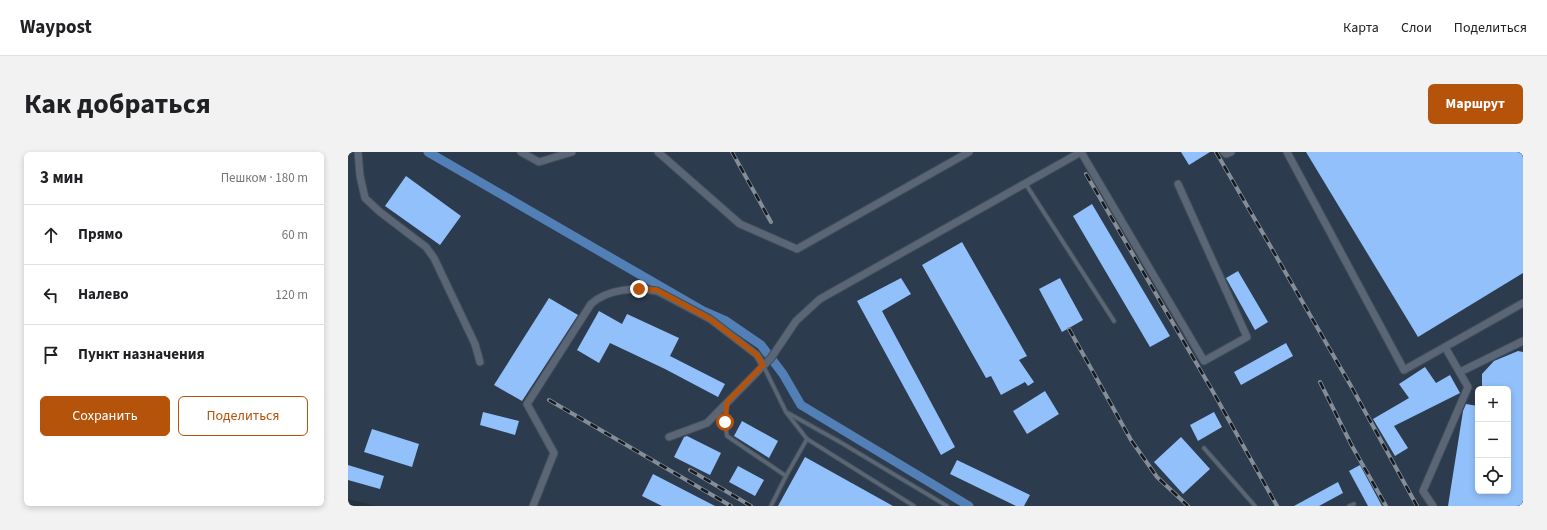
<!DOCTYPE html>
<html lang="ru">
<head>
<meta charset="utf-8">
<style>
	:root { --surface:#fff; --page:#f2f2f2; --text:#202124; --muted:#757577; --line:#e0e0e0; --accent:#b45309 }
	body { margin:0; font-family:"Source Sans 3",sans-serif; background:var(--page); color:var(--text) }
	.controls { position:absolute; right:12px; bottom:12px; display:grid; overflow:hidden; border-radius:6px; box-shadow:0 2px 6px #0003 }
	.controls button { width:36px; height:36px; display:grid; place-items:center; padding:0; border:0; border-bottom:1px solid var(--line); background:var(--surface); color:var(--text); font:20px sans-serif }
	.stop { position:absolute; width:12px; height:12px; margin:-9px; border:3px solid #b45309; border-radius:50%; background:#fff }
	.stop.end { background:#b45309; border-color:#fff; box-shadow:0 1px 4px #0008 }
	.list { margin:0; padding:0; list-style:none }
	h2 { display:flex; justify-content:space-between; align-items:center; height:52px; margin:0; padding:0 16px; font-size:17px }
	h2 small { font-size:13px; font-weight:400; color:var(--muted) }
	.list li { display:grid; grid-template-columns:26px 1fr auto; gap:12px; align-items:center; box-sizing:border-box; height:60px; padding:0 16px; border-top:1px solid var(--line) }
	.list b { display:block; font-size:15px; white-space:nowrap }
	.list em { font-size:13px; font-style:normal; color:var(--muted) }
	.actions { display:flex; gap:8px; padding:12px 16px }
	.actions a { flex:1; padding:9px 0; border:1px solid var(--accent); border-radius:6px; text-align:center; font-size:14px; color:var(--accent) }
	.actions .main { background:var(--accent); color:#fff }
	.icon { flex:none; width:22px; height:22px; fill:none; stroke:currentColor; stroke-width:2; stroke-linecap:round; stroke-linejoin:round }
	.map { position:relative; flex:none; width:1175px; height:354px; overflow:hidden; border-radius:6px }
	header { display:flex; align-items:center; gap:24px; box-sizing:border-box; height:56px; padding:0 20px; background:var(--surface); border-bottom:1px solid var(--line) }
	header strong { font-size:19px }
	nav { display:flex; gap:22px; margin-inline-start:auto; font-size:14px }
	.intro { display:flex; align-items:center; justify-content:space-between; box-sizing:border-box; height:96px; padding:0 24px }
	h1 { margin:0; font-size:28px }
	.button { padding:10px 18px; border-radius:6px; background:var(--accent); color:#fff; font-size:14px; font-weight:700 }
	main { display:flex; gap:24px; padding:0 24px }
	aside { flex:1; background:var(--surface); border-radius:6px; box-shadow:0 2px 6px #0003 }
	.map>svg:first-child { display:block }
	.built { fill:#2c3b4d; fill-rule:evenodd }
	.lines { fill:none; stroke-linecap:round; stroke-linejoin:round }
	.canal { stroke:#527fb5; stroke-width:9 }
	.building { fill:#91c0fa }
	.lane-casing { stroke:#434d58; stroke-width:5.5 }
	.street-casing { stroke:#434d58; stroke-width:9 }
	.lane { stroke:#5a6675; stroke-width:3.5 }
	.street { stroke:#5a6675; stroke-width:7 }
	.rail-casing { stroke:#848d98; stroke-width:4 }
	.rail { stroke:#151a1f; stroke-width:2.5; stroke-dasharray:8; stroke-linecap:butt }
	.route { stroke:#b45309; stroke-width:5 }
</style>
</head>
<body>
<header>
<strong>Waypost</strong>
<nav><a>Карта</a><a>Слои</a><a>Поделиться</a></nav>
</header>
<div class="intro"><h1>Как добраться</h1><a class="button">Маршрут</a></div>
<main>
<aside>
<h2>3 мин<small>Пешком · 180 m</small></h2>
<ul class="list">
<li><svg class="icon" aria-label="ahead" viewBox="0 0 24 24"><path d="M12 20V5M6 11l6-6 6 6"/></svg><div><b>Прямо</b></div><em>60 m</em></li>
<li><svg class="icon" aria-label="left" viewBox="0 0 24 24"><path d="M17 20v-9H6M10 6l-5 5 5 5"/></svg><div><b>Налево</b></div><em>120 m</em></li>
<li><svg class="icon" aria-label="arrive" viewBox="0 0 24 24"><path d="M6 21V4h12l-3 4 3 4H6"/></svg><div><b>Пункт назначения</b></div></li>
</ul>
<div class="actions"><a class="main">Сохранить</a><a>Поделиться</a></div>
</aside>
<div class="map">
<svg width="1175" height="354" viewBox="0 0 1175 354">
	<rect width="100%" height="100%" fill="#27323f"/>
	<path class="built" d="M0 0H1175V354H28L0 347ZM1130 237H1160V339H1130Z"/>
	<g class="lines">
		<path class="canal" d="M80 0 355 159 378 169 413 193 435 222 453 253 621 354"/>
	</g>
	<g class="building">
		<path d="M833 0H862L841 13Z"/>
		<path d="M958 0H1175V121L1070 185Z"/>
		<path d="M58 24 113 64 92 93 37 54Z"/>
		<path d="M744 52 822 184 802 195 725 64Z"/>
		<path d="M614 90 679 204 671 208 686 230 680 234 677 230 653 243 643 224 638 226 574 113Z"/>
		<path d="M890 119 920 170 907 178 878 126Z"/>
		<path d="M553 126 563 142 534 159 607 295 593 303 509 149Z"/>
		<path d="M712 126 735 168 714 180 691 137Z"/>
		<path d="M201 146 230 163 174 249 146 233Z"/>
		<path d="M251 159 274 172 279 162 331 186 322 204 377 232 370 245 317 217 262 191 251 211 229 198Z"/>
		<path d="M938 191 945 204 893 233 886 220Z"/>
		<path d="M1170 199 1175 200V354H1100L1115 259 1118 252 1130 254V339H1160V237H1134V222L1146 209Z"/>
		<path d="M1077 215 1088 231 1102 223 1112 241 1046 274 1060 296 1047 304 1025 267 1061 246 1051 232Z"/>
		<path d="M697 239 711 262 679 282 665 259Z"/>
		<path d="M135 260 171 269 167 283 132 273Z"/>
		<path d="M866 260 874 275 850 289 842 273Z"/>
		<path d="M394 269 430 289 421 306 386 284Z"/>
		<path d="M24 277 71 292 64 315 16 300Z"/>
		<path d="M339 284 373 301 362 323 326 305 336 285Z"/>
		<path d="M833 285 862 317 835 342 806 310Z"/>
		<path d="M457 305 545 354H430Z"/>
		<path d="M609 308 682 343 676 354H668L602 322Z"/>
		<path d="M0 313 36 324 32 337 0 328Z"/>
		<path d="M1012 313 1034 354H1020L1001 319Z"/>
		<path d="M390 314 416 328 407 344 381 330Z"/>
		<path d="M305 322 367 354H314L294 344Z"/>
		<path d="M990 330 995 341 971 354H946Z"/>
	</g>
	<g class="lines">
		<defs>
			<g id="lane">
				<path d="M677 31 766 169"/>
				<path d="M415 213 438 260 459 287 566 354"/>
				<path d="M379 253 377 270 379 284 438 324 459 287"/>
				<path d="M440 261 492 290 599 354"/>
				<path d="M856 296 907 354"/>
				<path d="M423 354 438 324"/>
				<path d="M1001 354 1006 352"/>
			</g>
			<g id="street">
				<path d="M10 0 12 24 17 46 32 60 78 95 86 106 127 192 132 210"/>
				<path d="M173 0 191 10 224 0"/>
				<path d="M310 0 392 72 449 97 621 0"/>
				<path d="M733 0 856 209 899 185 830 32"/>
				<path d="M876 0 878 2 883 0"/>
				<path d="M939 0 1056 218 1175 151"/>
				<path d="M1112 220 1175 189"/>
				<path d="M321 285 359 271 423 206 448 169 472 147 733 0"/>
				<path d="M185 354 206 301 179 252 243 152C259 137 287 135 309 139L362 167 409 203 415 213"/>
				<path d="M1085 354 1075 339 1120 235 1097 195"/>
			</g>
		</defs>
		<use href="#lane" class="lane-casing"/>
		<use href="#street" class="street-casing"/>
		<use href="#lane" class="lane"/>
		<use href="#street" class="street"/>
		<defs>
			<g id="rail">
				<path d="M384 0 423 70"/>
				<path d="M868 0 1003 234 1069 354"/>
				<path d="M738 22 864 238 929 354"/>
				<path d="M721 177 783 288 809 325 840 354"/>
				<path d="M972 230 1004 294 1038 354"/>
				<path d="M201 248 383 354"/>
				<path d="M342 318 403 354"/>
			</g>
		</defs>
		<use href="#rail" class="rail-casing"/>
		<use href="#rail" class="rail"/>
	</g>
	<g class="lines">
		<path class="route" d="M291 137 309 138 362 167 409 203 415 213 379 250 377 270"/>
	</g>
</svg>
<div class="controls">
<button>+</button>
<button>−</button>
<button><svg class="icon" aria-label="locate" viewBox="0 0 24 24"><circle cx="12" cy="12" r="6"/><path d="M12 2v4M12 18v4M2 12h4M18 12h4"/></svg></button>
</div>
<div class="stop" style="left:377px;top:270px"></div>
<div class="stop end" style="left:291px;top:137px"></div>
</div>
</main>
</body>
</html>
